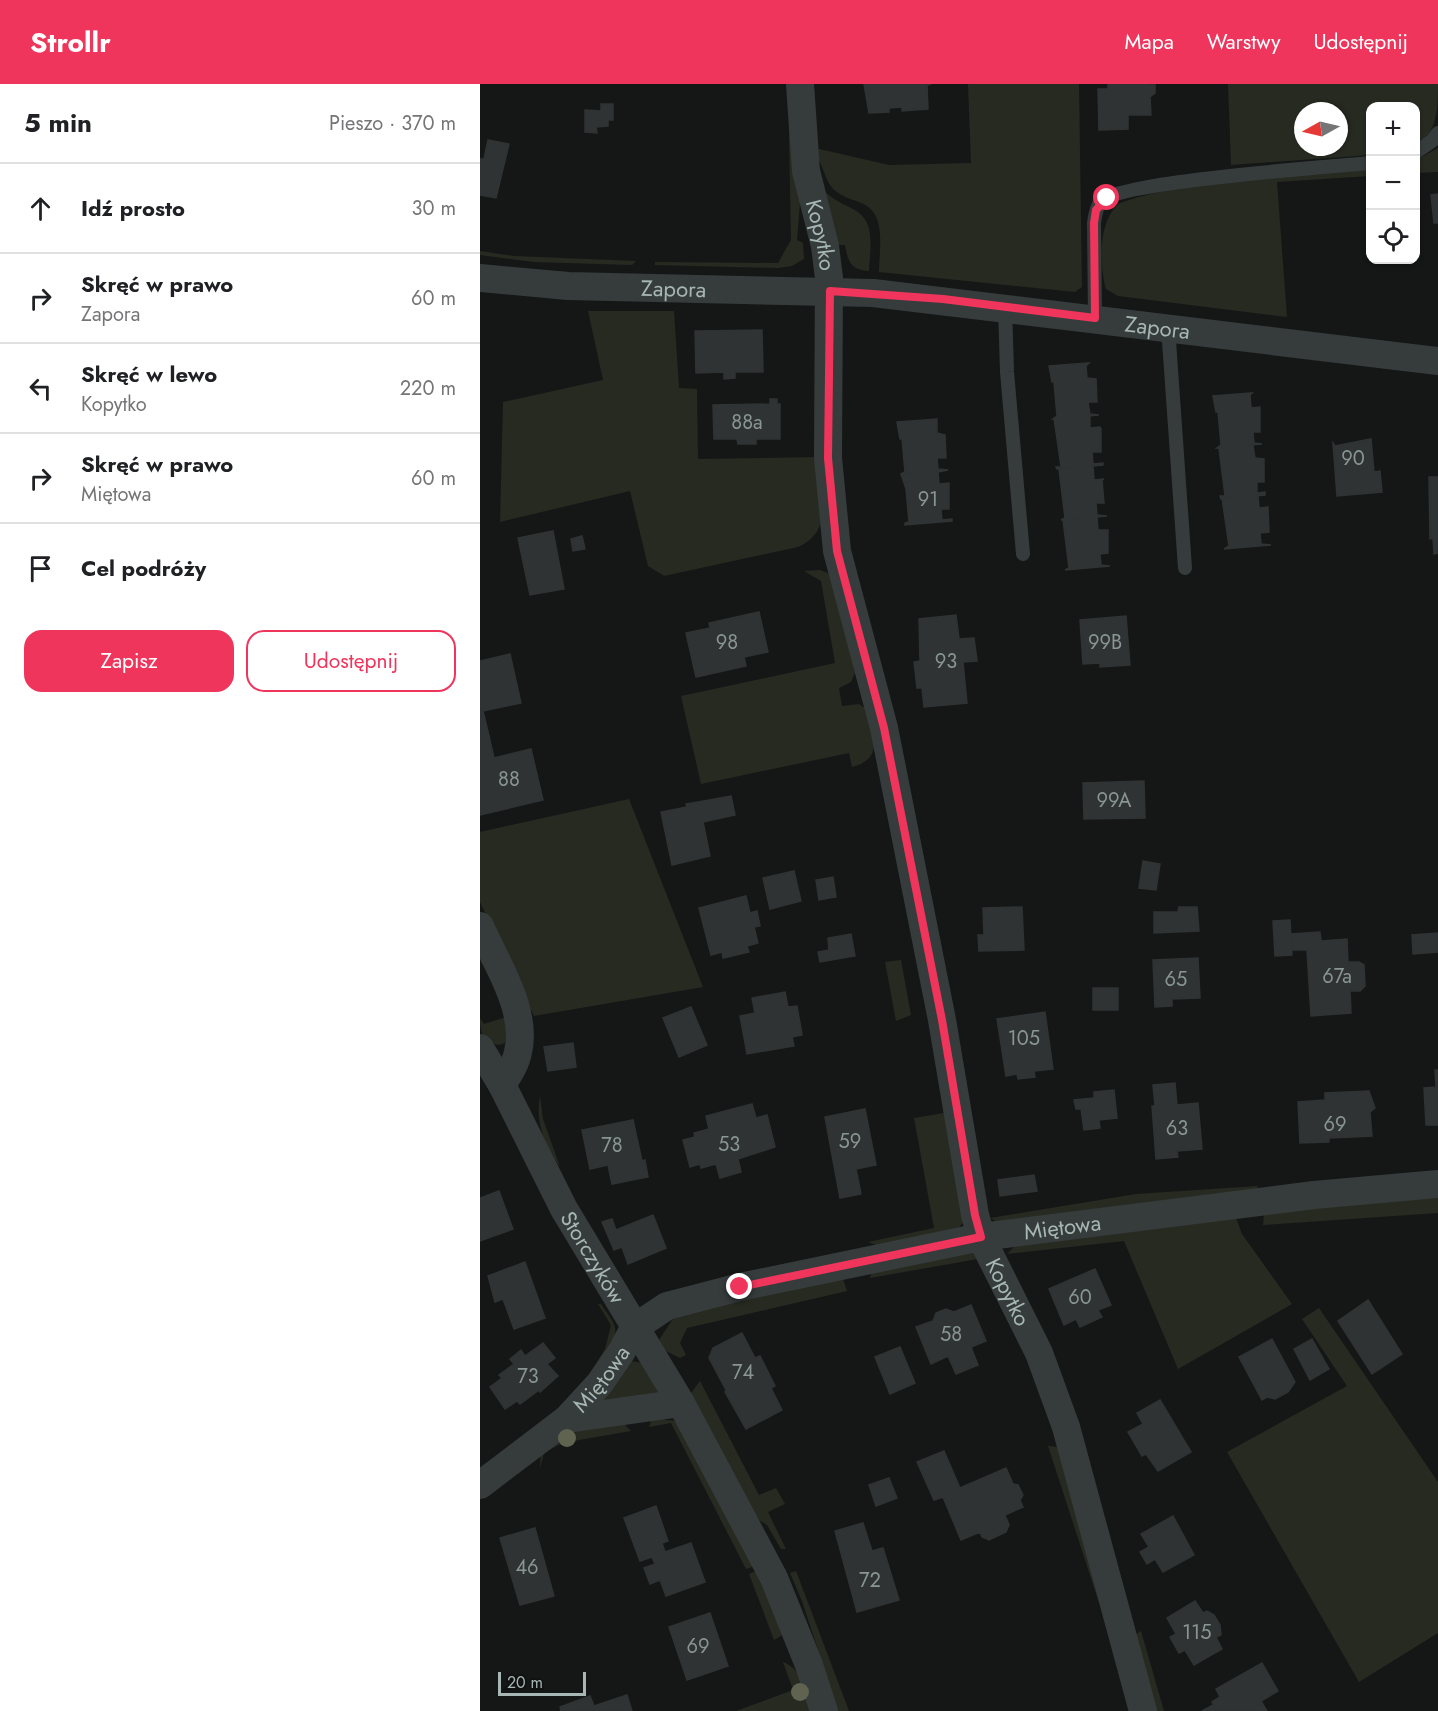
<!DOCTYPE html>
<html lang="pl">
<head>
<meta charset="utf-8">
<style>
	:root { --surface:#fff; --page:#f6f6f6; --text:#202124; --muted:#757577; --line:#e0e0e0; --accent:#ef355c }
	body { margin:0; font-family:Jost,sans-serif; background:var(--page); color:var(--text) }
	.controls { position:absolute; right:18px; top:18px; display:grid; overflow:hidden; border-radius:12px; box-shadow:0 2px 4px #0004 }
	.controls button { width:54px; height:54px; display:grid; place-items:center; padding:0; border:0; border-bottom:2px solid var(--line); background:var(--surface); color:var(--text); font:30px sans-serif }
	.compass { position:absolute; left:814px; top:18px; width:54px; height:54px; border-radius:50%; background:var(--surface); box-shadow:0 2px 4px #0004; rotate:262deg }
	.scale { position:absolute; left:18px; bottom:15px; width:88px; box-sizing:border-box; padding-left:6px; border:3px solid #a7b7b4; border-top:0; font-size:16px; line-height:21px; white-space:nowrap; color:#a7b7b4; -webkit-text-stroke:4px #101212; paint-order:stroke }
	.stop { position:absolute; width:18px; height:18px; margin:-14px; border:4px solid #ef355c; border-radius:50%; background:#fff }
	.stop.end { background:#ef355c; border-color:#fff; box-shadow:0 2px 6px #0008 }
	.list { margin:0; padding:0; list-style:none }
	h2 { display:flex; justify-content:space-between; align-items:center; height:78px; margin:0; padding:0 24px; font-size:26px }
	h2 small { font-size:20px; font-weight:400; color:var(--muted) }
	.list li { display:grid; grid-template-columns:39px 1fr auto; gap:18px; align-items:center; box-sizing:border-box; height:90px; padding:0 24px; border-top:2px solid var(--line) }
	.list b { display:block; font-size:22px; white-space:nowrap }
	.list p { margin:0; font-size:20px; white-space:nowrap; color:var(--muted) }
	.list em { font-size:20px; font-style:normal; color:var(--muted) }
	.actions { display:flex; gap:12px; padding:18px 24px }
	.actions a { flex:1; padding:14px 0; border:2px solid var(--accent); border-radius:18px; text-align:center; font-size:21px; color:var(--accent) }
	.actions .main { background:var(--accent); color:#fff }
	.icon { flex:none; width:33px; height:33px; fill:none; stroke:currentColor; stroke-width:2; stroke-linecap:round; stroke-linejoin:round }
	.map { position:relative; flex:none; width:958px; height:1627px; overflow:hidden }
	header { display:flex; align-items:center; gap:36px; box-sizing:border-box; height:84px; padding:0 30px; background:var(--accent); color:#fff }
	header strong { font-size:28px }
	nav { display:flex; gap:33px; margin-inline-start:auto; font-size:21px }
	main { display:flex }
	aside { flex:1; background:var(--surface) }
	.map>svg:first-child { display:block }
	.green { fill:#272a21; fill-rule:evenodd }
	.building { fill:#303333; stroke:#2f3333; stroke-width:1.5 }
	.lines { fill:none; stroke-linecap:round; stroke-linejoin:round }
	.lane { stroke:#363c3c; stroke-width:14 }
	.street { stroke:#363c3c; stroke-width:28 }
	.tree { fill:#5f6350 }
	.route { stroke:#ef355c; stroke-width:8 }
	.labels { text-anchor:middle; dominant-baseline:central; stroke-width:5; stroke-linejoin:round; paint-order:stroke }
	.number-label { font-size:20px; fill:#899694 }
	.street-label { font-size:22px; fill:#a7b7b4; stroke:#101212 }
</style>
</head>
<body>
<header>
<strong>Strollr</strong>
<nav><a>Mapa</a><a>Warstwy</a><a>Udostępnij</a></nav>
</header>
<main>
<aside>
<h2>5 min<small>Pieszo · 370 m</small></h2>
<ul class="list">
<li><svg class="icon" aria-label="ahead" viewBox="0 0 24 24"><path d="M12 20V5M6 11l6-6 6 6"/></svg><div><b>Idź prosto</b></div><em>30 m</em></li>
<li><svg class="icon" aria-label="right" viewBox="0 0 24 24"><path d="M7 20v-9h11M14 6l5 5-5 5"/></svg><div><b>Skręć w prawo</b><p>Zapora</p></div><em>60 m</em></li>
<li><svg class="icon" aria-label="left" viewBox="0 0 24 24"><path d="M17 20v-9H6M10 6l-5 5 5 5"/></svg><div><b>Skręć w lewo</b><p>Kopytko</p></div><em>220 m</em></li>
<li><svg class="icon" aria-label="right" viewBox="0 0 24 24"><path d="M7 20v-9h11M14 6l5 5-5 5"/></svg><div><b>Skręć w prawo</b><p>Miętowa</p></div><em>60 m</em></li>
<li><svg class="icon" aria-label="arrive" viewBox="0 0 24 24"><path d="M6 21V4h12l-3 4 3 4H6"/></svg><div><b>Cel podróży</b></div></li>
</ul>
<div class="actions"><a class="main">Zapisz</a><a>Udostępnij</a></div>
</aside>
<div class="map">
<svg width="958" height="1627" viewBox="0 0 958 1627">
	<rect width="100%" height="100%" fill="#151717"/>
	<g class="green">
		<path d="M308 0 320 119 317 156 323 159 324 175 312 182 298 184 175 181V178L298 179 311 156Z"/>
		<path d="M488 0H599L602 203 595 208 399 188C399 168 406 134 387 122 378 116 365 115 357 108 344 99 344 80 334 68L335 64 409 81 491 79Z"/>
		<path d="M748 0H958C958 20 958 52 936 60V22H890V71L751 81ZM823 27H859V63H823Z"/>
		<path d="M958 64V88L936 89V76Z"/>
		<path d="M890 86V92L797 98 807 233 638 212 626 205C619 181 618 135 640 119 713 94 814 92 890 86Z"/>
		<path d="M343 106C351 114 361 119 371 124 397 136 390 162 389 187 371 186 368 178 365 161H355Z"/>
		<path d="M0 167 34 172 156 177 152 181 54 178 0 171Z"/>
		<path d="M108 227H194L199 304 217 305 218 375 340 373C342 406 355 447 318 463L184 492 168 482 150 407 20 438 23 318 123 296Z"/>
		<path d="M340 486 348 489 355 498 375 589 371 598 359 604 362 622 379 620 385 624C392 651 406 674 372 683L369 669 221 700 201 612 355 579 341 497 324 487Z"/>
		<path d="M149 715 223 903 54 932 0 818V748Z"/>
		<path d="M0 865 31 933 25 959 19 961C3 959 0 948 0 934L4 940 29 932 0 876Z"/>
		<path d="M421 876 431 931 416 937 405 878Z"/>
		<path d="M60 1012 63 1035 80 1083C65 1060 55 1040 60 1012Z"/>
		<path d="M470 1028 484 1137 477 1146 405 1164 388 1158 454 1144 434 1034Z"/>
		<path d="M778 1102 775 1109 522 1140 510 1134 656 1110Z"/>
		<path d="M958 1109V1129L783 1141 784 1129Z"/>
		<path d="M756 1134 762 1150 812 1220 698 1285 644 1157 527 1170 535 1162Z"/>
		<path d="M497 1168 498 1175 390 1194 392 1187Z"/>
		<path d="M361 1189 367 1207 207 1244 200 1259 206 1271 200 1274 182 1265 179 1256 198 1227Z"/>
		<path d="M118 1220H121C125 1227 133 1235 135 1244 139 1265 113 1289 101 1304L125 1265 131 1241Z"/>
		<path d="M839 1224 958 1398V1549L879 1598 747 1368 867 1302 822 1235Z"/>
		<path d="M151 1277 164 1279 179 1310 112 1319Z"/>
		<path d="M220 1297 279 1411 296 1404 305 1420 288 1428 306 1465H301L287 1441 277 1435 211 1309Z"/>
		<path d="M172 1334 196 1337 278 1481 266 1485 191 1339 169 1343Z"/>
		<path d="M141 1337 151 1347 82 1359 64 1369 60 1385 61 1363 88 1346Z"/>
		<path d="M568 1362 579 1363 621 1525Z"/>
		<path d="M281 1485 303 1547 301 1552 294 1556 269 1490Z"/>
		<path d="M316 1487 369 1627H358L322 1517 310 1489Z"/>
		<path d="M661 1547 684 1627H673L656 1550Z"/>
		<path d="M303 1578C323 1585 326 1609 332 1627H256L313 1606Z"/>
	</g>
	<g class="building">
		<path d="M384 0H451L447 1 448 25 422 27V23L409 24V28L389 29Z"/>
		<path d="M628 0 675 1V9L670 13 671 31H648V45L619 46 618 5H628Z"/>
		<path d="M121 20H133V36H128V42L116 43 117 49 105 48V26L121 27Z"/>
		<path d="M8 56 29 60 16 114 0 111V75H4Z"/>
		<path d="M958 110V139H954L951 111Z"/>
		<path d="M282 246 283 288H255V294L244 295V288L216 289 215 247Z"/>
		<path d="M609 279 606 282 607 294 616 295 617 318H608L610 330 619 331 573 335 577 332 574 298H572L569 282Z"/>
		<path d="M772 309 770 311 771 324 780 323V348H773L774 359 782 360 737 364 741 361 738 328H736L733 312Z"/>
		<path d="M290 315H297V320H300V355H276V360H258L257 355H234L233 321 290 320Z"/>
		<path d="M610 331V344L620 343 621 345V368H612L613 380 623 379V381L577 385 576 383H581L574 334Z"/>
		<path d="M457 335V349L465 351 466 374H457L458 385 468 386 421 390 425 388 422 355H420L417 338Z"/>
		<path d="M891 355 894 388 900 387 902 408 857 412 853 359 855 362Z"/>
		<path d="M773 361 775 374 784 375V398H777V409L785 408V411L741 415 740 412H745L739 364Z"/>
		<path d="M613 382 614 396 624 395 622 396 624 419H616L617 431 627 432 581 436 585 434 579 385Z"/>
		<path d="M468 386 458 388 459 400 469 399V425H461L462 436 472 435V437L425 441V439L429 438 426 405 421 390Z"/>
		<path d="M949 393H958V469L954 470 953 454 950 455Z"/>
		<path d="M778 411 779 424 788 423V425L789 448 780 449 781 460 791 461 744 465 749 462 742 414Z"/>
		<path d="M617 433 618 446H628V469L620 470 621 481 630 482 585 486 589 484 583 436Z"/>
		<path d="M73 447 84 505 50 511 38 454Z"/>
		<path d="M102 452 105 465 93 467 91 455Z"/>
		<path d="M279 528 288 568 264 573 266 582 216 593 206 549 230 544 229 539Z"/>
		<path d="M476 531 479 555 494 554 497 577 483 578 487 619 444 623 442 604H437L434 578 440 577 439 535Z"/>
		<path d="M646 532 650 581 620 583V579L603 580 600 536Z"/>
		<path d="M30 570 41 619 3 627 9 652 0 654V577Z"/>
		<path d="M9 652 14 674 51 665 63 716 0 731V654Z"/>
		<path d="M664 697 665 734 604 735 603 699Z"/>
		<path d="M251 712 255 731 223 738 230 772 192 781 181 728 207 723 206 720Z"/>
		<path d="M663 777 680 780 676 806 659 804Z"/>
		<path d="M314 787 321 817 290 825 283 794Z"/>
		<path d="M353 793 356 813 339 816 336 796Z"/>
		<path d="M266 812 270 829 277 827 280 842 274 843 278 859 267 862 269 868 243 874 242 868 231 871 219 824Z"/>
		<path d="M542 823 544 866 499 867 498 851H504L503 824Z"/>
		<path d="M699 823H717L719 847 674 849V828H698Z"/>
		<path d="M810 836 812 871 795 872 793 837Z"/>
		<path d="M840 848 841 857 867 855 868 878H879L884 881 885 902 880 907H870L871 929 831 932 827 866H812L811 850Z"/>
		<path d="M958 849V868L933 870 932 851Z"/>
		<path d="M371 850 375 872 340 878 338 868 349 866 348 854Z"/>
		<path d="M718 874 720 914 692 915V922L675 923 673 876Z"/>
		<rect x="613" y="904" width="25" height="22"/>
		<path d="M305 908 308 923 317 922 322 951 312 953 314 962 267 970 260 932 275 929 272 914Z"/>
		<path d="M211 923 227 961 199 973 183 934Z"/>
		<path d="M565 928 573 985 554 987 555 993 538 995 537 990 526 992 517 935Z"/>
		<path d="M93 959 96 983 68 987 64 963Z"/>
		<path d="M955 986H958V1041H946L944 1004 956 1003Z"/>
		<path d="M695 999 697 1021 718 1019 722 1065 697 1067 698 1073 676 1075 672 1022H675L673 1001Z"/>
		<path d="M634 1006 637 1034 619 1036 620 1044 604 1046 601 1025H596L594 1016 614 1014V1008Z"/>
		<path d="M889 1007 895 1024 890 1028 892 1052 849 1054V1058L820 1059 818 1018 845 1016V1009Z"/>
		<path d="M272 1020 276 1034 287 1031 295 1063 258 1075 261 1088 240 1094 236 1080 221 1084 220 1080 210 1083 203 1056 215 1053 214 1049 229 1045 226 1032Z"/>
		<path d="M385 1025 396 1081 376 1085 381 1110 360 1114 345 1033Z"/>
		<path d="M153 1036 162 1077 165 1076 168 1093 132 1100 128 1081 110 1085 102 1046Z"/>
		<path d="M554 1091 557 1107 520 1112 518 1096Z"/>
		<path d="M19 1107 33 1145 0 1157V1114Z"/>
		<path d="M173 1131 186 1164 148 1180 142 1163 134 1166 122 1138 132 1135 136 1146Z"/>
		<path d="M45 1178 65 1234 34 1245 23 1215 15 1218 8 1192Z"/>
		<path d="M615 1185 631 1221 618 1226 622 1233 600 1243 596 1235 584 1241 569 1205Z"/>
		<path d="M888 1216 922 1270 892 1290 858 1237Z"/>
		<path d="M491 1221 506 1257 491 1263 498 1281 476 1290 468 1272 451 1280 436 1243 453 1237 456 1229 466 1225 474 1228Z"/>
		<path d="M262 1249 275 1274 280 1272 295 1302 291 1304 302 1326 266 1345 245 1308 246 1306 229 1274 233 1264Z"/>
		<path d="M792 1255 815 1298 808 1308 795 1315 787 1313 782 1316 759 1273Z"/>
		<path d="M832 1255 849 1285 830 1296 814 1265Z"/>
		<path d="M63 1259 75 1274 67 1280 78 1292 60 1308 59 1306 40 1320 37 1317 25 1325 10 1303 22 1294 19 1291 34 1280 30 1275 41 1266 45 1272Z"/>
		<path d="M420 1263 435 1299 410 1310 395 1273Z"/>
		<path d="M680 1316 711 1368 678 1387 666 1370 662 1372 648 1348 663 1340 657 1329Z"/>
		<path d="M464 1367 480 1404 526 1384 533 1400 538 1401 543 1411 540 1416 543 1423 525 1431 529 1441 526 1448 509 1456 502 1453 500 1448 481 1456 463 1413 454 1416 437 1378Z"/>
		<path d="M409 1394 417 1414 396 1422 389 1401Z"/>
		<path d="M176 1422 188 1457 182 1459 185 1468 211 1459 225 1498 186 1512 180 1496 170 1500 164 1484 175 1480 172 1473 160 1477 144 1434Z"/>
		<path d="M693 1432 714 1471 683 1488 675 1475 667 1480 660 1468 669 1463 661 1450Z"/>
		<path d="M383 1439 392 1467 403 1464 419 1516 377 1528 355 1447Z"/>
		<path d="M55 1444 74 1512 40 1521 20 1454Z"/>
		<path d="M715 1517 723 1529 727 1527 734 1531 740 1541 741 1551 736 1553 742 1565 714 1581 705 1566 699 1569 690 1553 696 1550 687 1534Z"/>
		<path d="M230 1529 248 1582 207 1596 189 1543Z"/>
		<path d="M782 1579 798 1607 781 1617 787 1627H737L732 1618 740 1613 736 1605Z"/>
		<path d="M147 1611 152 1627H81L80 1623 110 1612 114 1622Z"/>
		<path d="M733 1621 737 1627H722Z"/>
	</g>
	<g class="lines">
		<g class="lane">
			<path d="M936 68 952 57 958 49"/>
			<path d="M525 223 527 288 543 470"/>
			<path d="M615 234 614 139C615 132 616 123 621 117 642 97 851 83 890 79"/>
			<path d="M688 243 705 484"/>
		</g>
		<g class="street">
			<path id="s1" d="M320 0 326 87 345 162 349 194 348 374 357 467 404 644 462 936 495 1131 501 1153 559 1269 586 1343 663 1627"/>
			<path id="s2" d="M0 194 88 202 393 209 958 277"/>
			<path id="s3" d="M0 842C16 879 48 926 38 968 36 980 28 991 22 1001L84 1125 201 1319 294 1494 329 1581 344 1627"/>
			<path d="M0 964 22 1001"/>
			<path d="M87 1335 201 1319"/>
			<path id="s4" d="M0 1401 87 1335 120 1299 142 1267 154 1244 187 1222 260 1203 501 1153 834 1111 958 1100"/>
		</g>
	</g>
	<g class="tree">
		<circle cx="87" cy="1354" r="9"/>
		<circle cx="320" cy="1608" r="9"/>
	</g>
	<g class="lines">
		<path class="route" d="M260 1203 501 1153 495 1131 462 936 404 644 357 467 348 374 350 207 463 215 615 234 614 139 616 126 627 114"/>
	</g>
	<g class="labels">
		<g class="number-label">
			<text x="267" y="338">88a</text>
			<text x="873" y="374">90</text>
			<text x="448" y="415">91</text>
			<text x="247" y="558">98</text>
			<text x="625" y="558">99B</text>
			<text x="466" y="577">93</text>
			<text x="29" y="695">88</text>
			<text x="634" y="716">99A</text>
			<text x="857" y="892">67a</text>
			<text x="696" y="895">65</text>
			<text x="544" y="954">105</text>
			<text x="855" y="1040">69</text>
			<text x="697" y="1044">63</text>
			<text x="370" y="1057">59</text>
			<text x="249" y="1060">53</text>
			<text x="132" y="1061">78</text>
			<text x="600" y="1213">60</text>
			<text x="471" y="1250">58</text>
			<text x="263" y="1288">74</text>
			<text x="48" y="1292">73</text>
			<text x="47" y="1483">46</text>
			<text x="390" y="1496">72</text>
			<text x="717" y="1548">115</text>
			<text x="218" y="1562">69</text>
		</g>
		<g class="street-label">
			<text stroke="none"><textPath href="#s1" startOffset="153">Kopytko</textPath></text>
			<text stroke="none"><textPath href="#s2" startOffset="194">Zapora</textPath></text>
			<text stroke="none"><textPath href="#s2" startOffset="680">Zapora</textPath></text>
			<text stroke="none"><textPath href="#s4" startOffset="666">Miętowa</textPath></text>
			<text stroke="none"><textPath href="#s3" startOffset="366">Storczyków</textPath></text>
			<text stroke="none"><textPath href="#s1" startOffset="1233">Kopytko</textPath></text>
			<text stroke="none"><textPath href="#s4" startOffset="162">Miętowa</textPath></text>
		</g>
	</g>
</svg>
<div class="controls">
<button>+</button>
<button>−</button>
<button><svg class="icon" aria-label="locate" viewBox="0 0 24 24"><circle cx="12" cy="12" r="6"/><path d="M12 2v4M12 18v4M2 12h4M18 12h4"/></svg></button>
</div>
<svg class="compass" viewBox="-18 -18 36 36"><path d="M0-13l5 13h-10z" fill="#e53935"/><path d="M0 13l5-13h-10z" fill="#757577"/></svg>
<div class="scale">20 m</div>
<div class="stop" style="left:627px;top:114px"></div>
<div class="stop end" style="left:260px;top:1203px"></div>
</div>
</main>
</body>
</html>
